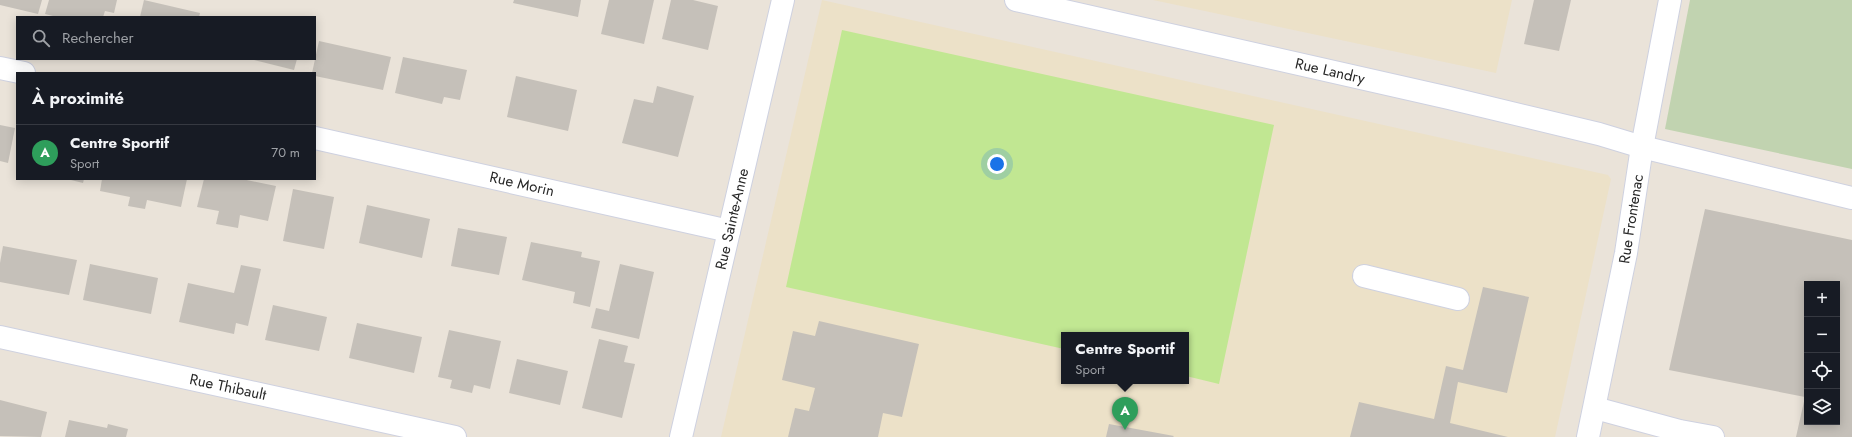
<!DOCTYPE html>
<html lang="fr">
<head>
<meta charset="utf-8">
<style>
	:root { --surface:#171b24; --page:#20242c; --text:#f1f3f6; --muted:#9ea1a6; --line:#363941; --accent:#0f766e }
	body { margin:0; font-family:Jost,sans-serif; background:var(--page); color:var(--text) }
	.controls { position:absolute; right:12px; bottom:12px; display:grid; overflow:hidden; border-radius:0px; box-shadow:0 2px 10px #0003 }
	.controls button { width:36px; height:36px; display:grid; place-items:center; padding:0; border:0; border-bottom:1px solid var(--line); background:var(--surface); color:var(--text); font:20px sans-serif }
	.you { position:absolute; left:997px; top:164px; width:14px; height:14px; margin:-10px; border:3px solid #fff; border-radius:50%; background:#1a73e8; box-shadow:0 0 0 6px #1a73e833 }
	.badge { display:grid; place-items:center; width:26px; height:26px; border-radius:50%; background:var(--accent); color:#fff; font-size:13px; font-weight:700 }
	.pin { position:absolute; translate:-50% -33px; filter:drop-shadow(0 1px 2px #0008) }
	.pin::after { content:''; position:absolute; top:21px; width:14px; height:12px; background:inherit; clip-path:polygon(0 0,100% 0,50% 100%) }
	.popup { position:absolute; left:1061px; top:332px; width:128px; height:52px; box-sizing:border-box; display:grid; place-content:center; border-radius:0px; background:var(--surface); filter:drop-shadow(0 1px 3px #0005); font-size:13px; white-space:nowrap; color:var(--muted) }
	.popup b { font-size:15px; color:var(--text) }
	.popup::after { content:''; position:absolute; left:50%; top:100%; margin-left:-8px; border:8px solid transparent; border-top-color:var(--surface) }
	.list { margin:0; padding:0; list-style:none }
	h2 { display:flex; justify-content:space-between; align-items:center; height:52px; margin:0; padding:0 16px; font-size:17px }
	h2 small { font-size:13px; font-weight:400; color:var(--muted) }
	.list li { display:grid; grid-template-columns:26px 1fr auto; gap:12px; align-items:center; box-sizing:border-box; height:56px; padding:0 16px; border-top:1px solid var(--line) }
	.list b { display:block; font-size:15px; white-space:nowrap }
	.list p { margin:0; font-size:13px; white-space:nowrap; color:var(--muted) }
	.list em { font-size:13px; font-style:normal; color:var(--muted) }
	.icon { flex:none; width:22px; height:22px; fill:none; stroke:currentColor; stroke-width:2; stroke-linecap:round; stroke-linejoin:round }
	.map { position:relative; flex:none; width:1852px; height:437px; overflow:hidden }
	.search { position:absolute; background:var(--surface); box-shadow:0 2px 10px #0003; left:16px; top:16px; width:300px; height:44px; display:flex; align-items:center; gap:10px; box-sizing:border-box; padding:0 14px; border-radius:0px; color:var(--muted); font-size:15px }
	.panel { position:absolute; background:var(--surface); box-shadow:0 2px 10px #0003; left:16px; top:72px; width:300px; height:108px; border-radius:0px }
	.map>svg:first-child { display:block }
	.education { fill:#ece1c8; fill-rule:evenodd }
	.cemetery { fill:#c1d3b0 }
	.pitch { fill:#c1e792 }
	.building { fill:#c5c0b9; fill-rule:evenodd }
	.lines { fill:none; stroke-linecap:round; stroke-linejoin:round }
	.minor-casing { stroke:#ced1e0; stroke-width:24 }
	.minor { stroke:#fff; stroke-width:22 }
	.labels { text-anchor:middle; dominant-baseline:central; stroke-width:3.5; stroke-linejoin:round; paint-order:stroke }
	.street-label { font-size:15px; fill:#272727; stroke:#fff }
</style>
</head>
<body>
<div class="map">
<svg width="1852" height="437" viewBox="0 0 1852 437">
	<rect width="100%" height="100%" fill="#eae3d9"/>
	<g class="education">
		<path d="M822 0 1608 175 1611 179 1555 437H721ZM1064 335H1186V381H1064Z"/>
		<path d="M1153 0H1512L1496 73Z"/>
	</g>
	<path class="cemetery" d="M1690 0H1852V169L1665 129Z"/>
	<path class="pitch" d="M842 30 1274 125 1219 384 1186 376V335H1064V349L786 287Z"/>
	<g class="building">
		<path d="M0 0H42L38 14 0 5Z"/>
		<path d="M49 0H117L114 13 105 11 103 17H57L45 14Z"/>
		<path d="M144 0 200 13 199 17H140Z"/>
		<path d="M514 0H581L578 17 513 3Z"/>
		<path d="M609 0H654L644 44 601 34Z"/>
		<path d="M671 0H693L718 6 708 50 662 39Z"/>
		<path d="M1534 0H1571L1559 51 1524 44Z"/>
		<path d="M319 41 391 57 383 90 315 76V73H312Z"/>
		<path d="M403 57 467 70 460 100 444 97 442 104 395 93Z"/>
		<path d="M250 59H297L294 70Z"/>
		<path d="M516 76 577 90 568 131 507 117Z"/>
		<path d="M657 86 694 96 678 157 622 143 634 99 653 103Z"/>
		<path d="M0 125 15 128 8 163 0 161Z"/>
		<path d="M67 179H84L83 183Z"/>
		<path d="M102 179H187L181 207 147 200 145 209 128 206 130 197 100 191Z"/>
		<path d="M204 179H242L276 186 268 221 240 215 238 228 216 224 219 211 197 207Z"/>
		<path d="M293 189 334 197 324 249 283 241Z"/>
		<path d="M367 205 430 219 422 258 359 243Z"/>
		<path d="M1705 209 1852 240V437H1796L1805 397 1669 370ZM1807 284H1837V422H1807Z"/>
		<path d="M458 228 507 237 499 275 451 266Z"/>
		<path d="M531 242 582 252 581 257 600 261 590 307 573 303 575 292 522 280Z"/>
		<path d="M3 246 77 260 69 295 0 282V263Z"/>
		<path d="M90 264 158 278 151 314 83 300Z"/>
		<path d="M620 264 654 272 639 339 591 328 596 308 609 311Z"/>
		<path d="M241 265 261 269 248 326 236 323 234 334 179 322 188 283 234 293Z"/>
		<path d="M1483 287 1529 297 1507 393 1458 382 1450 423 1508 437H1350L1359 402 1434 419 1446 366 1463 370Z"/>
		<path d="M273 305 327 317 319 351 265 340Z"/>
		<path d="M819 321 919 344 902 417 883 413 878 437H788L795 408 809 411 815 388 782 380 793 331 815 336Z"/>
		<path d="M357 323 422 337 414 373 349 358Z"/>
		<path d="M449 330 501 341 490 389 474 385 472 393 450 388 452 380 438 377Z"/>
		<path d="M599 339 628 346 624 362 635 364 622 418 582 408Z"/>
		<path d="M517 359 568 371 560 405 509 393Z"/>
		<path d="M0 400 47 412 41 437 0 436Z"/>
		<path d="M69 420 107 428 108 424 128 429 126 437H65Z"/>
		<path d="M1109 424 1174 436 1173 437H1106Z"/>
	</g>
	<g class="lines">
		<defs>
			<g id="minor">
				<path d="M1016 0 1449 98 1599 134 1642 147 1852 198"/>
				<path d="M0 68 24 73"/>
				<path d="M315 138 729 231"/>
				<path d="M1364 276 1458 299"/>
				<path d="M0 337 455 437"/>
				<path d="M1595 408 1680 431 1713 437"/>
				<path d="M681 437 783 0"/>
				<path d="M1588 437 1626 253 1642 147 1670 0"/>
			</g>
		</defs>
		<use href="#minor" class="minor-casing"/>
		<use href="#minor" class="minor"/>
	</g>
	<g class="labels">
		<g class="street-label">
			<text transform="translate(1330 71) rotate(13)">Rue Landry</text>
			<text transform="translate(522 184) rotate(13)">Rue Morin</text>
			<text transform="translate(732 219) rotate(-77)">Rue Sainte-Anne</text>
			<text transform="translate(1631 219) rotate(-81)">Rue Frontenac</text>
			<text transform="translate(228 387) rotate(12)">Rue Thibault</text>
		</g>
	</g>
</svg>
<div class="controls">
<button>+</button>
<button>−</button>
<button><svg class="icon" aria-label="locate" viewBox="0 0 24 24"><circle cx="12" cy="12" r="6"/><path d="M12 2v4M12 18v4M2 12h4M18 12h4"/></svg></button>
<button><svg class="icon" aria-label="layers" viewBox="0 0 24 24"><path d="M12 4l9 5-9 5-9-5zM3 14l9 5 9-5"/></svg></button>
</div>
<div class="you"></div>
<div class="pin badge" style="left:1125px;top:430px;background:#2e9e5b">A</div>
<div class="popup"><b>Centre Sportif</b>Sport</div>
<div class="search"><svg class="icon" aria-label="search" viewBox="0 0 24 24"><circle cx="10" cy="10" r="6"/><path d="M15 15l6 6"/></svg>Rechercher</div>
<section class="panel">
<h2>À proximité<small></small></h2>
<ul class="list">
<li><span class="badge" style="background:#2e9e5b">A</span><div><b>Centre Sportif</b><p>Sport</p></div><em>70 m</em></li>
</ul>
</section>
</div>
</body>
</html>
